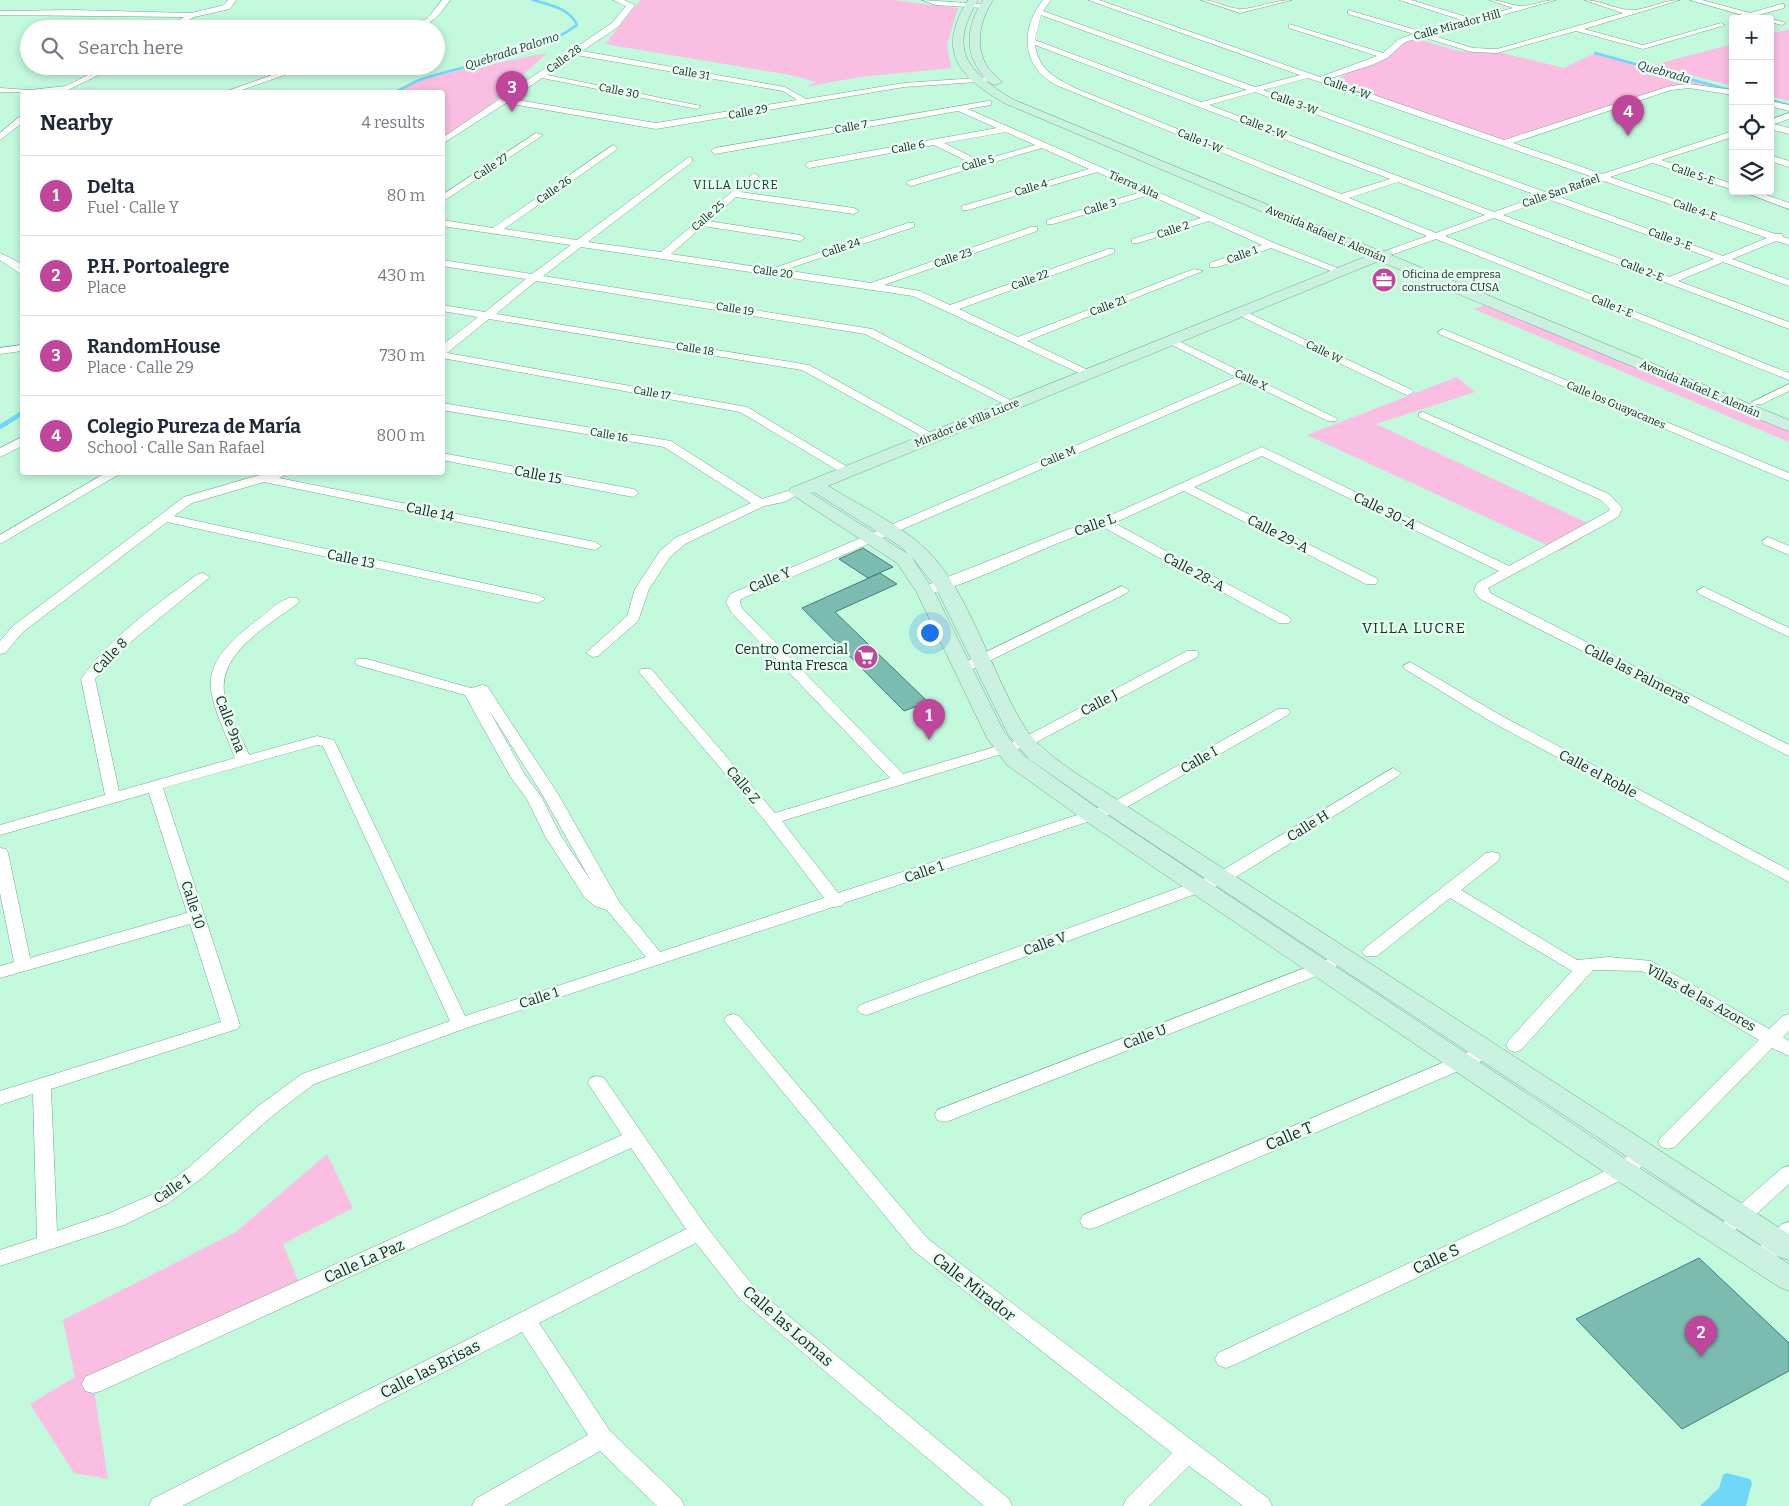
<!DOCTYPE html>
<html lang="en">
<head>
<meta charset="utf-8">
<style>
	:root { --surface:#fff; --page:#f2f2f3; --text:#1f2937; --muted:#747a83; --line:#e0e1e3; --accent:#bf469a }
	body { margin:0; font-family:Bitter,serif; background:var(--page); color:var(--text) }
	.controls { position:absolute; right:15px; top:15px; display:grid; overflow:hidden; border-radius:5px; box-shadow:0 2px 8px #0003 }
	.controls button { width:45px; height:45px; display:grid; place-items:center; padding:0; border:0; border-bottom:1px solid var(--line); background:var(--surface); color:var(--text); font:25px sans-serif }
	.you { position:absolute; left:929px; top:632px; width:18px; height:18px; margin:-12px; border:4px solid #fff; border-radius:50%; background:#1a73e8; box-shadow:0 0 0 8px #1a73e833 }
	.badge { display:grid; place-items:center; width:32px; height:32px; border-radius:50%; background:var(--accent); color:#fff; font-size:16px; font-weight:700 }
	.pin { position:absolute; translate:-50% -41px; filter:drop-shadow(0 1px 2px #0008) }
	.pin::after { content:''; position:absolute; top:26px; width:18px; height:15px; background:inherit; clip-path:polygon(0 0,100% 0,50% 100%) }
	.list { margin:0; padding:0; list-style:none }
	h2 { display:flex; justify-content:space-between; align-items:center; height:65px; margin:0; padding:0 20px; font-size:21px }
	h2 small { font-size:16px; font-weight:400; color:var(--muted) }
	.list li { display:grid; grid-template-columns:32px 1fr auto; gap:15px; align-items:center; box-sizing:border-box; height:80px; padding:0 20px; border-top:1px solid var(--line) }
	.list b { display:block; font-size:19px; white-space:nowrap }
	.list p { margin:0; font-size:16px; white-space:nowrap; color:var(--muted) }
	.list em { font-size:16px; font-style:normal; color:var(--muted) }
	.icon { flex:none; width:28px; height:28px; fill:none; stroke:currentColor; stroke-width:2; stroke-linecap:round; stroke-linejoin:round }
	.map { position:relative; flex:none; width:1789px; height:1506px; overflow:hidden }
	.search { position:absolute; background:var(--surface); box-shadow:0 2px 8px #0003; left:20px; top:20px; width:425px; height:55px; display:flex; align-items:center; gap:12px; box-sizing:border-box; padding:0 18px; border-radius:28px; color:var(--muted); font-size:19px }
	.panel { position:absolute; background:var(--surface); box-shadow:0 2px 8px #0003; left:20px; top:90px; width:425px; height:385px; border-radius:5px }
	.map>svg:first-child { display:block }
	.green { fill:#fabee2 }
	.water { fill:#70d7f9 }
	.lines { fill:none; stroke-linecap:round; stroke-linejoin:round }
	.stream-far1 { stroke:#70d7f9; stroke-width:2.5 }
	.stream { stroke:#70d7f9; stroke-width:4.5 }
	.building { fill:#7cbbb0; stroke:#417f75 }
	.street-casing { stroke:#74a78d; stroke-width:1 }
	.secondary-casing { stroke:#74a78d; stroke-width:1 }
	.street { fill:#fff; fill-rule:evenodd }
	.secondary { fill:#caf1e0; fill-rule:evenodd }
	.labels { text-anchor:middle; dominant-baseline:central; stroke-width:5; stroke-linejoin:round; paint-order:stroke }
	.far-street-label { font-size:11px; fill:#13281e; stroke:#e8fdf1 }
	.far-poi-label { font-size:11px; fill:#13281e; stroke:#e8fdf1; text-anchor:start }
	.far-water-label { font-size:12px; font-style:italic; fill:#233b43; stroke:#e8fdf1 }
	.far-neighbourhood-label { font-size:12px; letter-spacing:1px; fill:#043c27; stroke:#e8fdf1 }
	.street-label { font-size:14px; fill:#13281e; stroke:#e8fdf1 }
	.poi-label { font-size:14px; fill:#13281e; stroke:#e8fdf1; text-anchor:end }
	.neighbourhood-label { font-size:15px; letter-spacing:1px; fill:#043c27; stroke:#e8fdf1 }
	.near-street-label { font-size:16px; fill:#13281e; stroke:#e8fdf1 }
</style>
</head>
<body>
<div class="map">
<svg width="1789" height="1506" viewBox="0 0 1789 1506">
	<rect width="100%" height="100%" fill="#c2f8dc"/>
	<g class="green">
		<path d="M641 0H892L958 8 947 44 951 68 860 77 805 87 816 82 791 75 605 44Z"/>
		<path d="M1789 29V101L1770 96V34Z"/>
		<path d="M1417 39 1458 51 1502 53 1564 68 1595 53 1714 86 1712 89 1677 87 1505 143 1332 83 1349 72 1386 56 1398 45Z"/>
		<path d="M1733 44V86L1653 65Z"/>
		<path d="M547 53 487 108 443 141 442 92H391L432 76Z"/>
		<path d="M1485 305 1789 430V442L1474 309Z"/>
		<path d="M1457 377 1475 392 1376 424 1598 528 1560 551 1307 435Z"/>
		<path d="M327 1154 353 1208 283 1244 301 1288 93 1384 108 1479 74 1473 30 1404 75 1377 63 1320 236 1232Z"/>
	</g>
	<path class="water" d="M1727 1473 1750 1479 1752 1483 1746 1506H1700L1719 1488 1723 1475Z"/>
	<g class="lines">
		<g class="stream-far1">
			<path d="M1595 53 1730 90"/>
			<path d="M394 92C404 89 412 82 422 79 473 62 532 58 577 25 570 8 549 5 533 0"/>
			<path d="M1770 100 1789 105"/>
		</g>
		<path class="stream" d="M0 427 22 413"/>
	</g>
	<g class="building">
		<path d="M863 548 893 567 868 578 839 559Z"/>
		<path d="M880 573 897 584 835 612 928 702 904 711 802 608Z"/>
		<path d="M1699 1258 1789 1343V1371L1682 1429 1576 1319Z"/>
	</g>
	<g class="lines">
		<defs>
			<g id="street">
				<path d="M228 0H236L230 9 194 17 174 29H164L184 17 0 15V11L73 10 192 13 224 5Z"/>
				<path d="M442 0H450C436 20 428 29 402 29L428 18Z"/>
				<path d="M613 0H624L635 5 618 27 582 51 785 87 806 99 904 83 991 77 995 79 991 81 904 87 656 129 506 103 442 144V138L612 23 626 6ZM576 55 783 91 797 100 656 123 511 99 542 78 697 109 701 106 547 75Z"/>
				<path d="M922 0 983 4 987 6 983 8 936 5Z"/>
				<path d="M1043 0H1051L1043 11 1255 87 1300 75 1088 0H1099L1320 77 1377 56 1289 28V24L1383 53 1399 39 1414 34 1348 14V10L1423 32 1465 21 1399 0H1411L1473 19 1513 8 1489 0C1501 0 1510 5 1520 6 1532 6 1544 0 1556 0L1431 35 1473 48 1497 49 1623 13 1584 0C1601 0 1614 9 1630 10 1644 11 1663 0 1680 0L1584 29 1643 45 1721 23 1725 25 1643 49 1576 31 1497 53 1472 52 1422 37 1405 42 1387 58 1372 65 1328 79 1504 140 1670 86 1689 84 1733 90V95L1689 88 1671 90 1513 143 1602 174 1733 131V137L1661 160 1733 184V190L1653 163 1610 177 1775 234H1782L1783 237 1789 239V245L1776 241 1732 259 1789 280V286L1723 262 1678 281 1789 322V329L1494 218 1445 236 1789 373V380L1436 239 1394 254H1388V250L1427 236 1056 85C1020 66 1021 27 1043 0ZM1041 15 1247 90 1201 102 1035 40ZM1035 45 1390 179 1341 194 1077 89C1056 78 1039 71 1035 45ZM1308 78 1593 177 1548 193 1263 90ZM1255 92 1539 196 1494 212 1209 105ZM1601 180 1767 238 1723 256 1557 196ZM1398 182 1485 215 1436 233 1349 198ZM1548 199 1714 259 1669 277 1503 215Z"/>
				<path d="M1201 0C1215 0 1227 8 1240 9 1255 9 1274 0 1292 0L1240 13Z"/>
				<path d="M1690 0H1702L1750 13 1781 4H1784V8L1759 15 1786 23 1782 25 1770 22V19H1756Z"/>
				<path d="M106 66H117L64 92H0V88L30 90 66 86Z"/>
				<path d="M297 66H310L236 92H225Z"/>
				<path d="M988 101H991V105L968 109 1274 243 1345 271 1336 273 1271 248 1218 267H1210V263L1262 245 1209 221 1138 243H1132V239L1201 218 1149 195 1053 224H1047V220L1141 192 1097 172 968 210H962V206L1089 169 1042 148 911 186 906 183 908 181 971 163 934 145 809 168 805 165 809 162 997 128 958 111 715 154 711 151 715 148ZM1006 132 1035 145 980 161 944 143Z"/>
				<path d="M1770 101 1789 105V111L1770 106Z"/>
				<path d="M1789 113V119L1774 124 1789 128V134L1770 129V120Z"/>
				<path d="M19 117H22V123L0 140V133Z"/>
				<path d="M536 133 543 135 442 202V195Z"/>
				<path d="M613 145 617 148 616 150 504 229 577 240 689 157 692 158V162L588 242 661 252 754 173 759 176 741 192 854 208 859 211 854 214 736 197 708 221 800 235 805 238 800 241 703 226 671 254 771 269 908 223H914V227L784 270 871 283 1031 227H1037V231L884 285 920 291 950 305 1108 249H1114V253L959 309 1018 337 1194 269 1203 271 1027 341 1092 372V376L1088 377 913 296 581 247 543 276 872 329 1016 403 1018 405 1012 408 865 334 536 281 496 314 809 365 935 435 937 437 931 441 802 370 489 319 447 353 747 407 851 469 853 472 847 476 740 412 442 358V345L478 317 442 311V305L485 312 526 279 442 266V260L532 274 571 245 442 226V220L493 228Z"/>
				<path d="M1770 155 1789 161V167L1770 161Z"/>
				<path d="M1741 191H1755L1789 203V209Z"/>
				<path d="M0 253 22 264V275L0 260Z"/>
				<path d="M1240 309 1412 390 1414 392 1408 395 1404 394 1236 314 1235 312Z"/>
				<path d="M1443 329 1789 473V481L1439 334 1438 332Z"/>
				<path d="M1170 337 1338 419 1336 421H1328L1245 381 741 599 740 602 742 608 903 774 1021 739 1187 651H1197L1199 654 1197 657 1031 745 782 821 838 893 1108 805 1278 709H1288L1290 712 1288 715 1120 811 844 903 842 906 833 907 466 1028 314 1084 271 1117 202 1178 167 1204 124 1225 0 1266V1250L37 1238 33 1094 0 1105V1091L221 1022 190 924 0 978V966L14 962 0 893V848L6 849 8 853 30 958 187 913 149 793 0 835V825L105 795 81 679C111 636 157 604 198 574L203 573 210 577 133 640 95 679 119 791 235 758C207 687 190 671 261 617 270 610 285 595 297 598L299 601 297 604C269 625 219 652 224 693 227 714 241 735 249 755L317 736 334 740 465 1016 646 957 607 910 595 906 585 898 545 836 527 799 510 776 465 695 357 665 355 662 357 659H367L471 688 482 685 487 686 558 794 620 903 660 952 824 898 766 822 639 672 641 669H651L775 813 890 778 731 612 726 602 730 594 1236 377 1166 342V338ZM489 710 542 794 591 881 561 836 542 798 525 775ZM317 745 323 746 450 1021 302 1074 257 1107 188 1168 153 1194 110 1213 57 1231 51 1089 237 1029 240 1025 163 788Z"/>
				<path d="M22 345V351L0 354V348Z"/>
				<path d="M1789 384V391L1762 404H1754L1752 402Z"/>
				<path d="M442 403 671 441 762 499 797 488 803 492 784 502 764 506 685 544 670 557 649 589 638 621 598 656 593 657 586 653 627 616 635 589 660 551 675 538 751 503 664 447 442 410Z"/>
				<path d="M1423 412 1609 494 1622 508 1619 516 1604 525 1488 588 1490 593 1789 745V756L1480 599 1474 591 1477 583 1499 571 1262 456 1194 487 1376 578 1378 581 1376 584H1366L1184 491 1114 523 1289 617 1291 620 1289 623H1279L1103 527C1042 545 986 580 925 595L918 591 920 588 1069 529 1100 520 1262 447 1509 566 1609 511 1610 509 1601 500 1419 417V413Z"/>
				<path d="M22 437V446L0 457V448Z"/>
				<path d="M442 453 633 489 639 493 633 497 442 460Z"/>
				<path d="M107 472H123L0 544V535Z"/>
				<path d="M270 472H291L279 478 595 542 601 546 595 550 264 482 192 503 174 516 538 595 545 599 538 603 167 522 23 632 5 653 0 654V641L13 626 184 497Z"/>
				<path d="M1768 537 1789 546V555L1763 544 1762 541Z"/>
				<path d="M1122 586 1129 590 1127 593 967 672H957L955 669 957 666Z"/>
				<path d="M1704 587 1789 628V637L1699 594 1697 591Z"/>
				<path d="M1410 662 1500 715 1789 870V882L1490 721 1405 669 1403 666Z"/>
				<path d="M1393 768 1401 773 1398 776 1228 882 872 1013 866 1015 860 1013 857 1009 860 1005 1216 874Z"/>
				<path d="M1492 852 1498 853 1500 857 1498 861 1461 890 1577 960 1609 957 1651 961 1769 1029 1783 1016 1789 1014V1031L1783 1037 1789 1041V1056L1772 1048 1675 1147 1668 1149 1661 1147 1658 1142 1661 1137 1759 1040 1642 971 1593 970 1521 1050 1515 1052 1509 1050 1506 1045 1509 1040 1572 971 1450 898 1377 956H1365L1362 952 1365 948 1486 853Z"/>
				<path d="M1328 959 1334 961 1337 965 1334 969 951 1120 944 1122 937 1120 935 1115 937 1110Z"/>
				<path d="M733 1014 739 1016 928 1239 1269 1499 1272 1506H1243L1189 1466 1149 1506H1123L1126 1499 1172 1453 914 1251 727 1024 724 1020 727 1016Z"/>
				<path d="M1487 1044 1493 1046 1496 1051 1493 1056 1097 1227 1090 1229 1083 1227 1080 1221 1083 1215Z"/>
				<path d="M597 1076 604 1078 706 1226 754 1287 1009 1499 1012 1506H984L740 1299 696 1243 539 1323 610 1431 681 1499 684 1506H657L600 1451 504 1506H472L475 1499 588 1435 522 1332 182 1506H149L152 1499 686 1229 631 1148 101 1391 93 1393 85 1391 82 1384 85 1377 622 1135 588 1083 590 1078Z"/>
				<path d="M1642 1148 1649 1150 1652 1155 1649 1160 1630 1176 1234 1365 1226 1368 1218 1365 1215 1359 1218 1353 1616 1166 1635 1150Z"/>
				<path d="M1789 1166V1184L1741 1228 1734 1230 1727 1228 1724 1222 1727 1216 1782 1168Z"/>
				<path d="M1789 1222V1243C1779 1254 1769 1271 1753 1266L1750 1260 1753 1254 1782 1224Z"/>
			</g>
			<g id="secondary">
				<path d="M968 0H978C948 50 967 71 1012 99L1380 251 1391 250 1393 253 1391 255 1789 420V431L1783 429 1379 261 828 486C859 505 901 525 927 550 970 593 991 673 1024 726 1041 755 1094 784 1122 803L1789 1234V1260L1779 1257 1106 813 1029 759 1008 734 935 586 911 556 934 591 1004 732 1023 755 1100 810 1633 1164 1789 1264V1291L1779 1287 1613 1178 1084 820 1007 765 987 738 916 591 897 563 788 492 791 488 1367 256 1004 103C958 76 936 51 968 0ZM814 492 900 546 908 554 811 493Z"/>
				<path d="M983 0H993C980 20 974 46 988 68 992 73 998 77 1002 82L996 85C988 84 983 77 979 70 963 48 969 21 983 0Z"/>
			</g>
		</defs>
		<use href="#street" class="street-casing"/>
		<use href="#secondary" class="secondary-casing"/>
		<use href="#street" class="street"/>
		<use href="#secondary" class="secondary"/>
	</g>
	<defs>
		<symbol id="office-disc" viewBox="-11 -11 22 22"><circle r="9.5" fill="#bf469a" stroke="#e8fdf1"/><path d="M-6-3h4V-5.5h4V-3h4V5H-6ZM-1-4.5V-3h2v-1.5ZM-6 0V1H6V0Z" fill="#fff"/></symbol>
		<symbol id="supermarket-disc" viewBox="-11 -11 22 22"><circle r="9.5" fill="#bf469a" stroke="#e8fdf1"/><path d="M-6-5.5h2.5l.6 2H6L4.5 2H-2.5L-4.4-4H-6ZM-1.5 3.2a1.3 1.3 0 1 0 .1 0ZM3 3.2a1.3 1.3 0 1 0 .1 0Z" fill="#fff"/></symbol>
	</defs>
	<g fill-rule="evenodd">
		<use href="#office-disc" x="1370" y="266" width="28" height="28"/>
		<use href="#supermarket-disc" x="852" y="643" width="28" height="28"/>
	</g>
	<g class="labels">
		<g class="far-street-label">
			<text transform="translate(1457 25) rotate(-15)">Calle Mirador Hill</text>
			<text transform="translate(564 59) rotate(-36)">Calle 28</text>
			<text transform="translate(691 73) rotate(10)">Calle 31</text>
			<text transform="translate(1347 88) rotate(19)">Calle 4-W</text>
			<text transform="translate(619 91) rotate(11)">Calle 30</text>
			<text transform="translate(1294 103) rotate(20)">Calle 3-W</text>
			<text transform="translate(748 112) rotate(-10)">Calle 29</text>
			<text transform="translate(851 127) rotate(-10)">Calle 7</text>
			<text transform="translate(1263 127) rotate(21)">Calle 2-W</text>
			<text transform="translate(1200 141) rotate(22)">Calle 1-W</text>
			<text transform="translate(908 147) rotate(-10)">Calle 6</text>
			<text transform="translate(978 163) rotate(-16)">Calle 5</text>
			<text transform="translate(491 167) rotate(-33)">Calle 27</text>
			<text transform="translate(1693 174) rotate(19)">Calle 5-E</text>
			<text transform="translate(1134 185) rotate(24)">Tierra Alta</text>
			<text transform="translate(1031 188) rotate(-16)">Calle 4</text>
			<text transform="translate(554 190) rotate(-35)">Calle 26</text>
			<text transform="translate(1561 191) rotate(-19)">Calle San Rafael</text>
			<text transform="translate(1100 207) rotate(-17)">Calle 3</text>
			<text transform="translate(1695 210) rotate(19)">Calle 4-E</text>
			<text transform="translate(708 216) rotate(-41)">Calle 25</text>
			<text transform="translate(1173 230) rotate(-18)">Calle 2</text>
			<text transform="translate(1326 234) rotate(23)">Avenida Rafael E. Alemán</text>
			<text transform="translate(1670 239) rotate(20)">Calle 3-E</text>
			<text transform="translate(841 248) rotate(-19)">Calle 24</text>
			<text transform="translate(1242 255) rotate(-20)">Calle 1</text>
			<text transform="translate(953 258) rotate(-19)">Calle 23</text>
			<text transform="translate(1642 270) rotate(21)">Calle 2-E</text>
			<text transform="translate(773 272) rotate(8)">Calle 20</text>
			<text transform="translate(1030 280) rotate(-20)">Calle 22</text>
			<text transform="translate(1108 306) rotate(-21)">Calle 21</text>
			<text transform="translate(1612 306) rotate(22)">Calle 1-E</text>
			<text transform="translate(735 309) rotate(9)">Calle 19</text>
			<text transform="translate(695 349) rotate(9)">Calle 18</text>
			<text transform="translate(1324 352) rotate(26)">Calle W</text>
			<text transform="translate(1251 380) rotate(26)">Calle X</text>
			<text transform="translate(1700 389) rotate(23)">Avenida Rafael E. Alemán</text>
			<text transform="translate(652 393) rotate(10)">Calle 17</text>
			<text transform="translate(1616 405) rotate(23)">Calle los Guayacanes</text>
			<text transform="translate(967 423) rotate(-22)">Mirador de Villa Lucre</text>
			<text transform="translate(609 435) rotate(10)">Calle 16</text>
			<text transform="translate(1058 457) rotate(-23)">Calle M</text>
		</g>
		<g class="far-poi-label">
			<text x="1402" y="274">Oficina de empresa<tspan x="1402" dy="13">constructora CUSA</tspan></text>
		</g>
		<g class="far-water-label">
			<text transform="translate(512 51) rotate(-18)">Quebrada Palomo</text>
			<text transform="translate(1664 72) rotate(16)">Quebrada</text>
		</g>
		<g class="far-neighbourhood-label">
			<text x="736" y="185">VILLA LUCRE</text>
		</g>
		<g class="street-label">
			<text transform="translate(538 475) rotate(11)">Calle 15</text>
			<text transform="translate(1385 511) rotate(26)">Calle 30-A</text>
			<text transform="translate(430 512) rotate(12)">Calle 14</text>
			<text transform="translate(1095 525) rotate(-19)">Calle L</text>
			<text transform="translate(1278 534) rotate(27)">Calle 29-A</text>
			<text transform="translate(351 559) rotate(12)">Calle 13</text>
			<text transform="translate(1194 572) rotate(28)">Calle 28-A</text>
			<text transform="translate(770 580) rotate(-23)">Calle Y</text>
			<text transform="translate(110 656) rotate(-46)">Calle 8</text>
			<text transform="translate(1637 674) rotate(27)">Calle las Palmeras</text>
			<text transform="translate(1099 703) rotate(-28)">Calle J</text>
			<text transform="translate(230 724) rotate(69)">Calle 9na</text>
			<text transform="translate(1199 760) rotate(-30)">Calle I</text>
			<text transform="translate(1598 774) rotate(28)">Calle el Roble</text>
			<text transform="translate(743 785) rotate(50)">Calle Z</text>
			<text transform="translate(1308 826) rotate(-32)">Calle H</text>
			<text transform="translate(924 872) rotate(-19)">Calle 1</text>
			<text transform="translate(193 905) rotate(72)">Calle 10</text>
			<text transform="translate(1045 944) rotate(-20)">Calle V</text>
			<text transform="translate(539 998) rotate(-18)">Calle 1</text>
			<text transform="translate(1701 998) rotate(29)">Villas de las Azores</text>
			<text transform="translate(1145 1037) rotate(-21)">Calle U</text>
			<text transform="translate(172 1189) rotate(-34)">Calle 1</text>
		</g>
		<g class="poi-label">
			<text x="848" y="649">Centro Comercial<tspan x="848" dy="16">Punta Fresca</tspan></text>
		</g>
		<g class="neighbourhood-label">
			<text x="1414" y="628">VILLA LUCRE</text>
		</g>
		<g class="near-street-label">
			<text transform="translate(1289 1136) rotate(-23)">Calle T</text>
			<text transform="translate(1436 1259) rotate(-25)">Calle S</text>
			<text transform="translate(364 1261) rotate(-24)">Calle La Paz</text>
			<text transform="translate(974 1287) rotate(38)">Calle Mirador</text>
			<text transform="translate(788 1326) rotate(41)">Calle las Lomas</text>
			<text transform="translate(430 1369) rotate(-27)">Calle las Brisas</text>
		</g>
	</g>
</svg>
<div class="controls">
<button>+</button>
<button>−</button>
<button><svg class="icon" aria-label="locate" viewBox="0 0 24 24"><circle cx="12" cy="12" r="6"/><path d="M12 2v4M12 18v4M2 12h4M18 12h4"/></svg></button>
<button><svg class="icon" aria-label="layers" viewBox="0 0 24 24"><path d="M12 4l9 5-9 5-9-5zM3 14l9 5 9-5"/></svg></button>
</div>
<div class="you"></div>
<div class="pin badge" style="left:929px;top:740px">1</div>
<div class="pin badge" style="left:1701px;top:1357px">2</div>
<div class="pin badge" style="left:512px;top:112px">3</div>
<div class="pin badge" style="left:1628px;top:136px">4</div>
<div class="search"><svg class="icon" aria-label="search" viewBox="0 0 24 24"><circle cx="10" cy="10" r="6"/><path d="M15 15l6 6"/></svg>Search here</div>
<section class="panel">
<h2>Nearby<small>4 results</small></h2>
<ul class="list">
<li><span class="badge">1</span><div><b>Delta</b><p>Fuel · Calle Y</p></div><em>80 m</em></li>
<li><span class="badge">2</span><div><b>P.H. Portoalegre</b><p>Place</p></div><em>430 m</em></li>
<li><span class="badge">3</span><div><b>RandomHouse</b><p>Place · Calle 29</p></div><em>730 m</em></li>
<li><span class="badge">4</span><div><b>Colegio Pureza de María</b><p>School · Calle San Rafael</p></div><em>800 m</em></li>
</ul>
</section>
</div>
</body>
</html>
